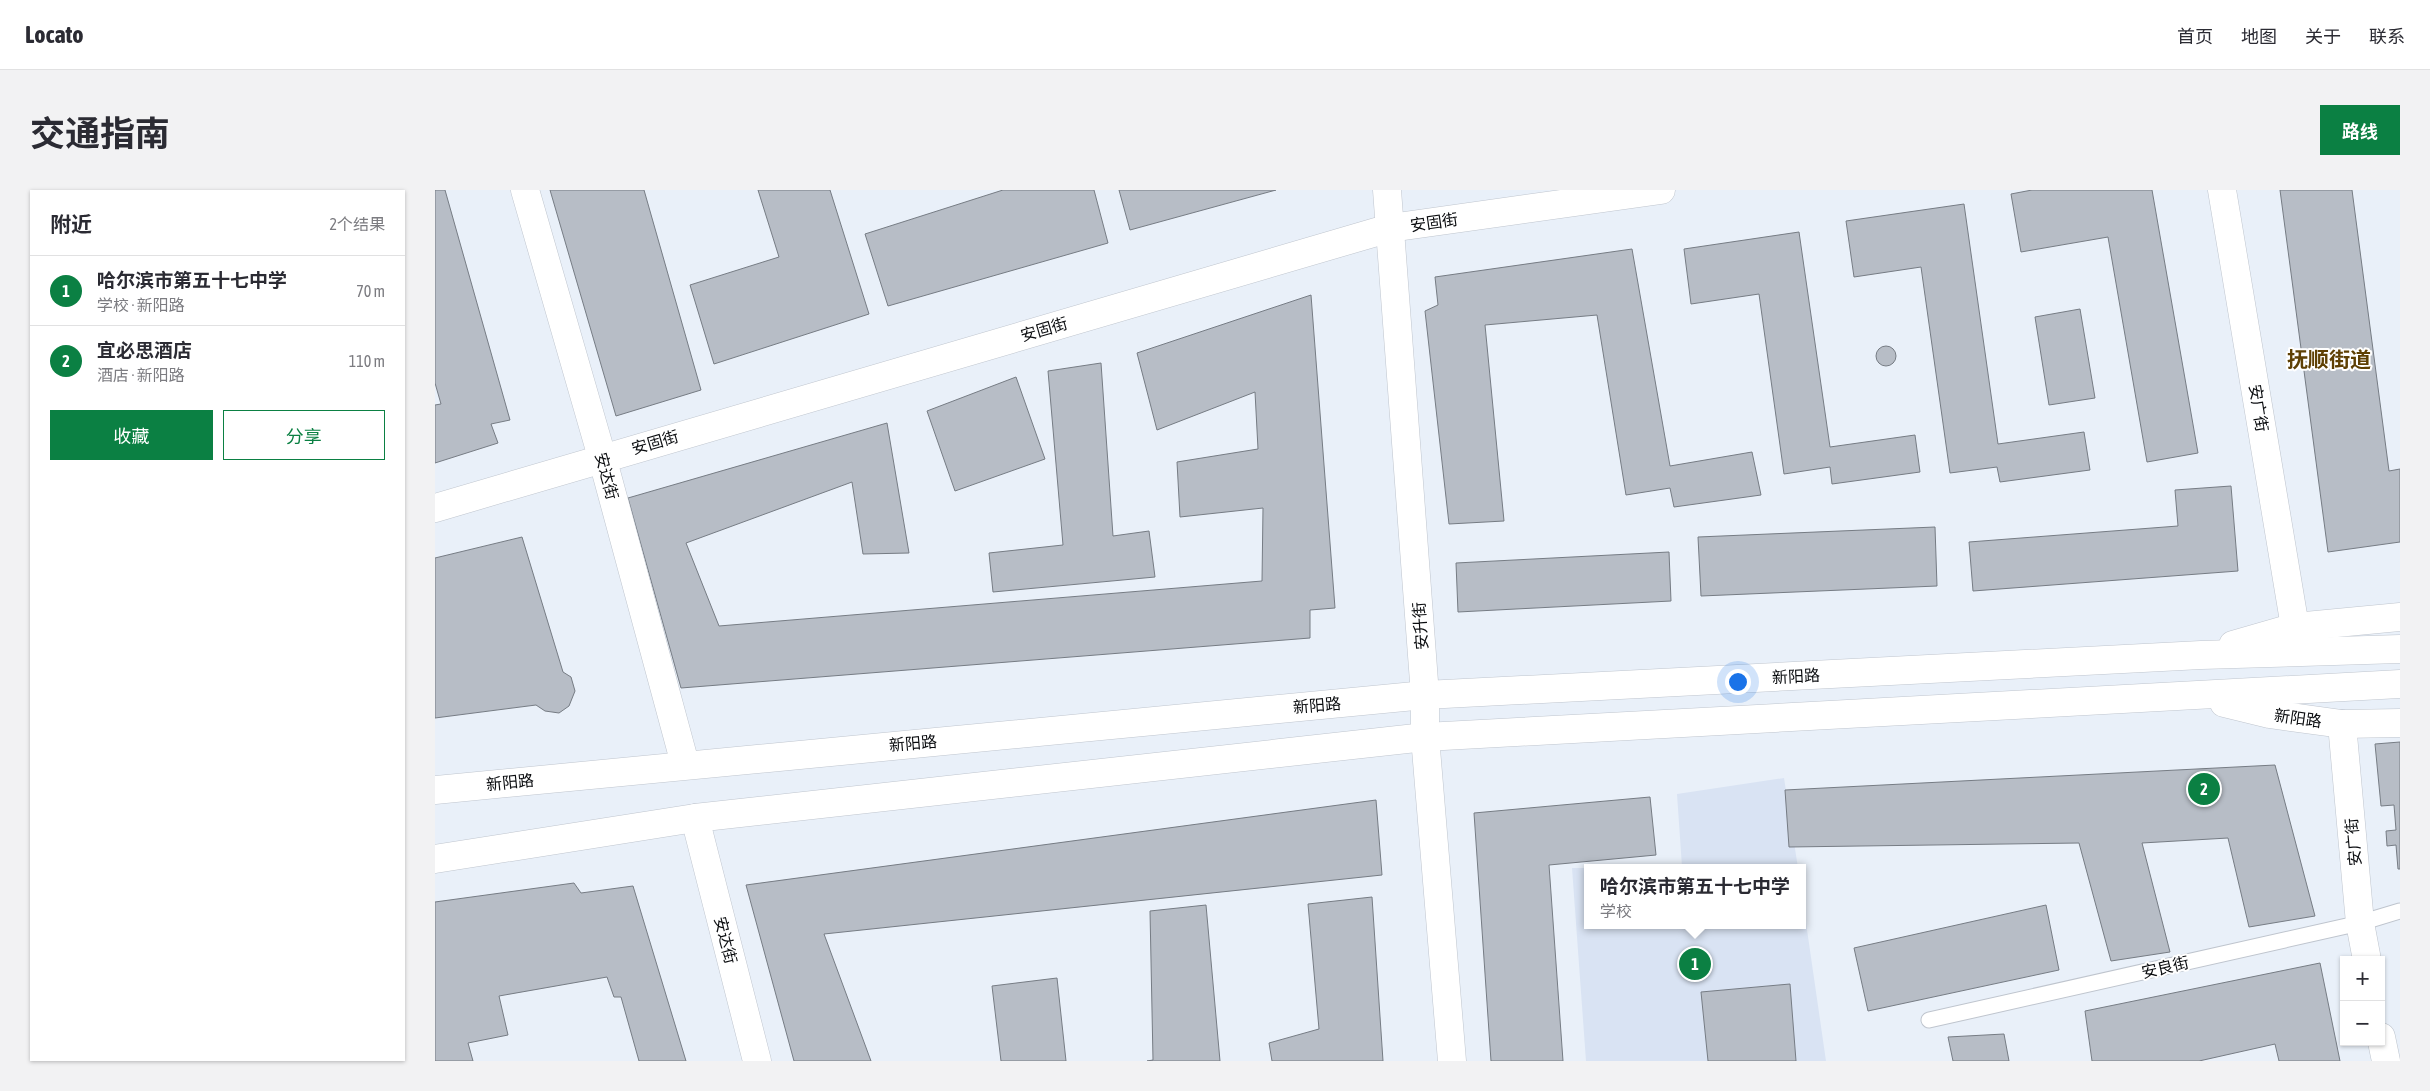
<!DOCTYPE html>
<html lang="zh">
<head>
<meta charset="utf-8">
<style>
	:root { --surface:#fff; --page:#f2f2f3; --text:#2b2b33; --muted:#7c7c81; --line:#e1e1e2; --accent:#0b8043 }
	body { margin:0; font-family:"Asap Condensed","Noto Sans SC",sans-serif; background:var(--page); color:var(--text) }
	.controls { position:absolute; right:15px; bottom:15px; display:grid; overflow:hidden; border-radius:0px; box-shadow:0 1px 4px #0004 }
	.controls button { width:45px; height:45px; display:grid; place-items:center; padding:0; border:0; border-bottom:1px solid var(--line); background:var(--surface); color:var(--text); font:25px sans-serif }
	.you { position:absolute; left:1302px; top:491px; width:18px; height:18px; margin:-12px; border:4px solid #fff; border-radius:50%; background:#1a73e8; box-shadow:0 0 0 8px #1a73e833 }
	.badge { display:grid; place-items:center; width:32px; height:32px; border-radius:50%; background:var(--accent); color:#fff; font-size:16px; font-weight:700 }
	.pin { position:absolute; translate:-50% -50%; border:2px solid #fff; box-shadow:0 1px 5px #0006 }
	.popup { position:absolute; left:1149px; top:674px; width:222px; height:65px; box-sizing:border-box; display:grid; place-content:center; border-radius:0px; background:var(--surface); filter:drop-shadow(0 1px 4px #0005); font-size:16px; white-space:nowrap; color:var(--muted) }
	.popup b { font-size:19px; color:var(--text) }
	.popup::after { content:''; position:absolute; left:50%; top:100%; margin-left:-10px; border:10px solid transparent; border-top-color:var(--surface) }
	.list { margin:0; padding:0; list-style:none }
	h2 { display:flex; justify-content:space-between; align-items:center; height:65px; margin:0; padding:0 20px; font-size:21px }
	h2 small { font-size:16px; font-weight:400; color:var(--muted) }
	.list li { display:grid; grid-template-columns:32px 1fr auto; gap:15px; align-items:center; box-sizing:border-box; height:70px; padding:0 20px; border-top:1px solid var(--line) }
	.list b { display:block; font-size:19px; white-space:nowrap }
	.list p { margin:0; font-size:16px; white-space:nowrap; color:var(--muted) }
	.list em { font-size:16px; font-style:normal; color:var(--muted) }
	.actions { display:flex; gap:10px; padding:15px 20px }
	.actions a { flex:1; padding:11px 0; border:1px solid var(--accent); border-radius:0px; text-align:center; font-size:18px; color:var(--accent) }
	.actions .main { background:var(--accent); color:#fff }
	.map { position:relative; flex:none; width:1965px; height:871px; overflow:hidden; border-radius:0px }
	header { display:flex; align-items:center; gap:30px; box-sizing:border-box; height:70px; padding:0 25px; background:var(--surface); border-bottom:1px solid var(--line) }
	header strong { font-size:24px }
	nav { display:flex; gap:28px; margin-inline-start:auto; font-size:18px }
	.intro { display:flex; align-items:center; justify-content:space-between; box-sizing:border-box; height:120px; padding:0 30px }
	h1 { margin:0; font-size:35px }
	.button { padding:12px 22px; border-radius:0px; background:var(--accent); color:#fff; font-size:18px; font-weight:700 }
	main { display:flex; gap:30px; padding:0 30px }
	aside { flex:1; background:var(--surface); border-radius:0px; box-shadow:0 1px 4px #0004 }
	.map>svg:first-child { display:block }
	.built { fill:#d9e3f3 }
	.building { fill:#b7bdc6; stroke:#767c84 }
	.lines { fill:none; stroke-linecap:round; stroke-linejoin:round }
	.lane-casing { stroke:#bfc5ce; stroke-width:17 }
	.secondary-casing { stroke:#bfc5ce; stroke-width:29 }
	.highway-casing { stroke:#bfc5ce; stroke-width:29 }
	.lane { stroke:#fff; stroke-width:15 }
	.secondary { stroke:#fff; stroke-width:28 }
	.highway { stroke:#fff; stroke-width:28 }
	.labels { text-anchor:middle; dominant-baseline:central; stroke-width:4; stroke-linejoin:round; paint-order:stroke }
	.street-label { font-size:16px; fill:#0a0c0f; stroke:#fff }
	.district-label { font-size:21px; font-weight:bold; fill:#5e4004; stroke:#fff }
</style>
</head>
<body>
<header>
<strong>Locato</strong>
<nav><a>首页</a><a>地图</a><a>关于</a><a>联系</a></nav>
</header>
<div class="intro"><h1>交通指南</h1><a class="button">路线</a></div>
<main>
<aside>
<h2>附近<small>2个结果</small></h2>
<ul class="list">
<li><span class="badge">1</span><div><b>哈尔滨市第五十七中学</b><p>学校 · 新阳路</p></div><em>70 m</em></li>
<li><span class="badge">2</span><div><b>宜必思酒店</b><p>酒店 · 新阳路</p></div><em>110 m</em></li>
</ul>
<div class="actions"><a class="main">收藏</a><a>分享</a></div>
</aside>
<div class="map">
<svg width="1965" height="871" viewBox="0 0 1965 871">
	<rect width="100%" height="100%" fill="#e9f0f9"/>
	<g class="built">
		<path d="M1349 588 1363 678H1212L1247 677 1242 604Z"/>
		<path d="M1137 678H1152V735H1368V712L1391 871H1151Z"/>
	</g>
	<g class="building">
		<path d="M0 0H10L75 230 56 234 63 253 0 273V215L6 214 0 193Z"/>
		<path d="M115 0H209L266 200 181 226Z"/>
		<path d="M323 0H395L434 124 279 174 255 95 344 67Z"/>
		<path d="M568 0H659L673 53 453 116 430 44Z"/>
		<path d="M684 0H841L695 40Z"/>
		<path d="M1597 0H1717L1763 263 1712 272 1673 47 1586 62 1576 4Z"/>
		<path d="M1845 0H1917L1954 281 1965 279V352L1893 362Z"/>
		<path d="M1529 14 1563 254 1649 242 1655 280 1565 292 1562 277 1515 283 1486 77 1419 87 1411 31Z"/>
		<path d="M1364 42 1395 257 1480 245 1485 282 1397 294 1395 277 1349 284 1324 104 1256 114 1249 59Z"/>
		<path d="M1197 59 1235 276 1317 262 1326 305 1239 317 1235 298 1191 305 1162 125 1050 135 1069 331 1014 334 990 121 1003 115 1000 87Z"/>
		<path d="M876 105 900 418 875 420V448L246 498 193 308 452 233 474 363 428 364 417 292 251 353 284 436 827 391 828 318 745 327 742 272 823 259 820 202 722 240 702 163Z"/>
		<path d="M1645 119 1660 208 1614 215 1600 127Z"/>
		<circle cx="1451" cy="166" r="10"/>
		<path d="M666 173 678 346 714 341 720 387 558 402 554 363 628 355 613 181Z"/>
		<path d="M581 187 610 269 520 301 492 221Z"/>
		<path d="M1796 296 1803 381 1538 401 1534 352 1743 336 1740 300Z"/>
		<path d="M1500 337 1502 396 1266 406 1263 347Z"/>
		<path d="M87 347 128 482 136 487 140 501 134 516 124 523 110 521 101 515 0 528V368Z"/>
		<path d="M1234 362 1236 411 1023 422 1021 373Z"/>
		<path d="M1965 552V679H1963L1961 655 1952 656 1951 641 1961 640 1959 615 1946 616 1940 554Z"/>
		<path d="M1840 575 1880 726 1814 737 1793 648 1707 653 1735 762 1676 771 1644 653 1354 657 1350 600Z"/>
		<path d="M1215 607 1221 665 1114 675 1128 871H1056L1039 623Z"/>
		<path d="M941 610 947 685 389 744 436 871H359L311 695Z"/>
		<path d="M139 693 146 703 198 696 251 871H204L186 807H179L172 787 64 806 73 845 33 853 38 871H0V712Z"/>
		<path d="M937 707 948 871H837L834 853 884 839 873 714Z"/>
		<path d="M771 715 785 871H712L718 870 715 721Z"/>
		<path d="M1611 715 1624 780 1433 821 1419 758Z"/>
		<path d="M1885 773 1905 871H1844L1840 854 1764 871H1657L1650 821Z"/>
		<path d="M622 788 631 871H566L557 796Z"/>
		<path d="M1355 794 1361 871H1273L1266 802Z"/>
		<path d="M1569 844 1574 871H1518L1513 847Z"/>
	</g>
	<g class="lines">
		<defs>
			<path id="lane" d="M1494 830 1925 733 1965 721"/>
			<g id="secondary">
				<path d="M90 0 167 267 250 574"/>
				<path d="M952 0 990 505V547L1017 871"/>
				<path d="M1787 0 1860 437"/>
				<path d="M0 318 955 38 1226 0"/>
				<path d="M1907 534 1925 733 1932 770"/>
				<path d="M260 628 322 871"/>
				<path d="M1946 847 1951 871"/>
			</g>
			<g id="highway">
				<path d="M1798 455 1860 437 1965 427"/>
				<path d="M1789 513 1834 524 1907 534 1965 533"/>
				<path d="M0 600 990 505 1766 465 1965 459"/>
				<path d="M0 669 260 628 990 547 1965 494"/>
			</g>
		</defs>
		<use href="#lane" class="lane-casing"/>
		<use href="#secondary" class="secondary-casing"/>
		<use href="#highway" class="highway-casing"/>
		<use href="#lane" class="lane"/>
		<use href="#secondary" class="secondary"/>
		<use href="#highway" class="highway"/>
	</g>
	<g class="labels">
		<g class="street-label">
			<text transform="translate(999 32) rotate(-8)">安固街</text>
			<text transform="translate(609 139) rotate(-16)">安固街</text>
			<text transform="translate(1824 218) rotate(81)">安广街</text>
			<text transform="translate(220 252) rotate(-16)">安固街</text>
			<text transform="translate(172 286) rotate(75)">安达街</text>
			<text transform="translate(985 436) rotate(-94)">安升街</text>
			<text transform="translate(1361 486) rotate(-3)">新阳路</text>
			<text transform="translate(882 515) rotate(-5)">新阳路</text>
			<text transform="translate(1863 528) rotate(8)">新阳路</text>
			<text transform="translate(478 553) rotate(-5)">新阳路</text>
			<text transform="translate(75 592) rotate(-6)">新阳路</text>
			<text transform="translate(1918 652) rotate(-95)">安广街</text>
			<text transform="translate(291 750) rotate(76)">安达街</text>
			<text transform="translate(1730 777) rotate(-13)">安良街</text>
		</g>
		<g class="district-label">
			<text x="1894" y="169">抚顺街道</text>
		</g>
	</g>
</svg>
<div class="controls">
<button>+</button>
<button>−</button>
</div>
<div class="you"></div>
<div class="pin badge" style="left:1260px;top:774px">1</div>
<div class="popup"><b>哈尔滨市第五十七中学</b>学校</div>
<div class="pin badge" style="left:1769px;top:599px">2</div>
</div>
</main>
</body>
</html>
